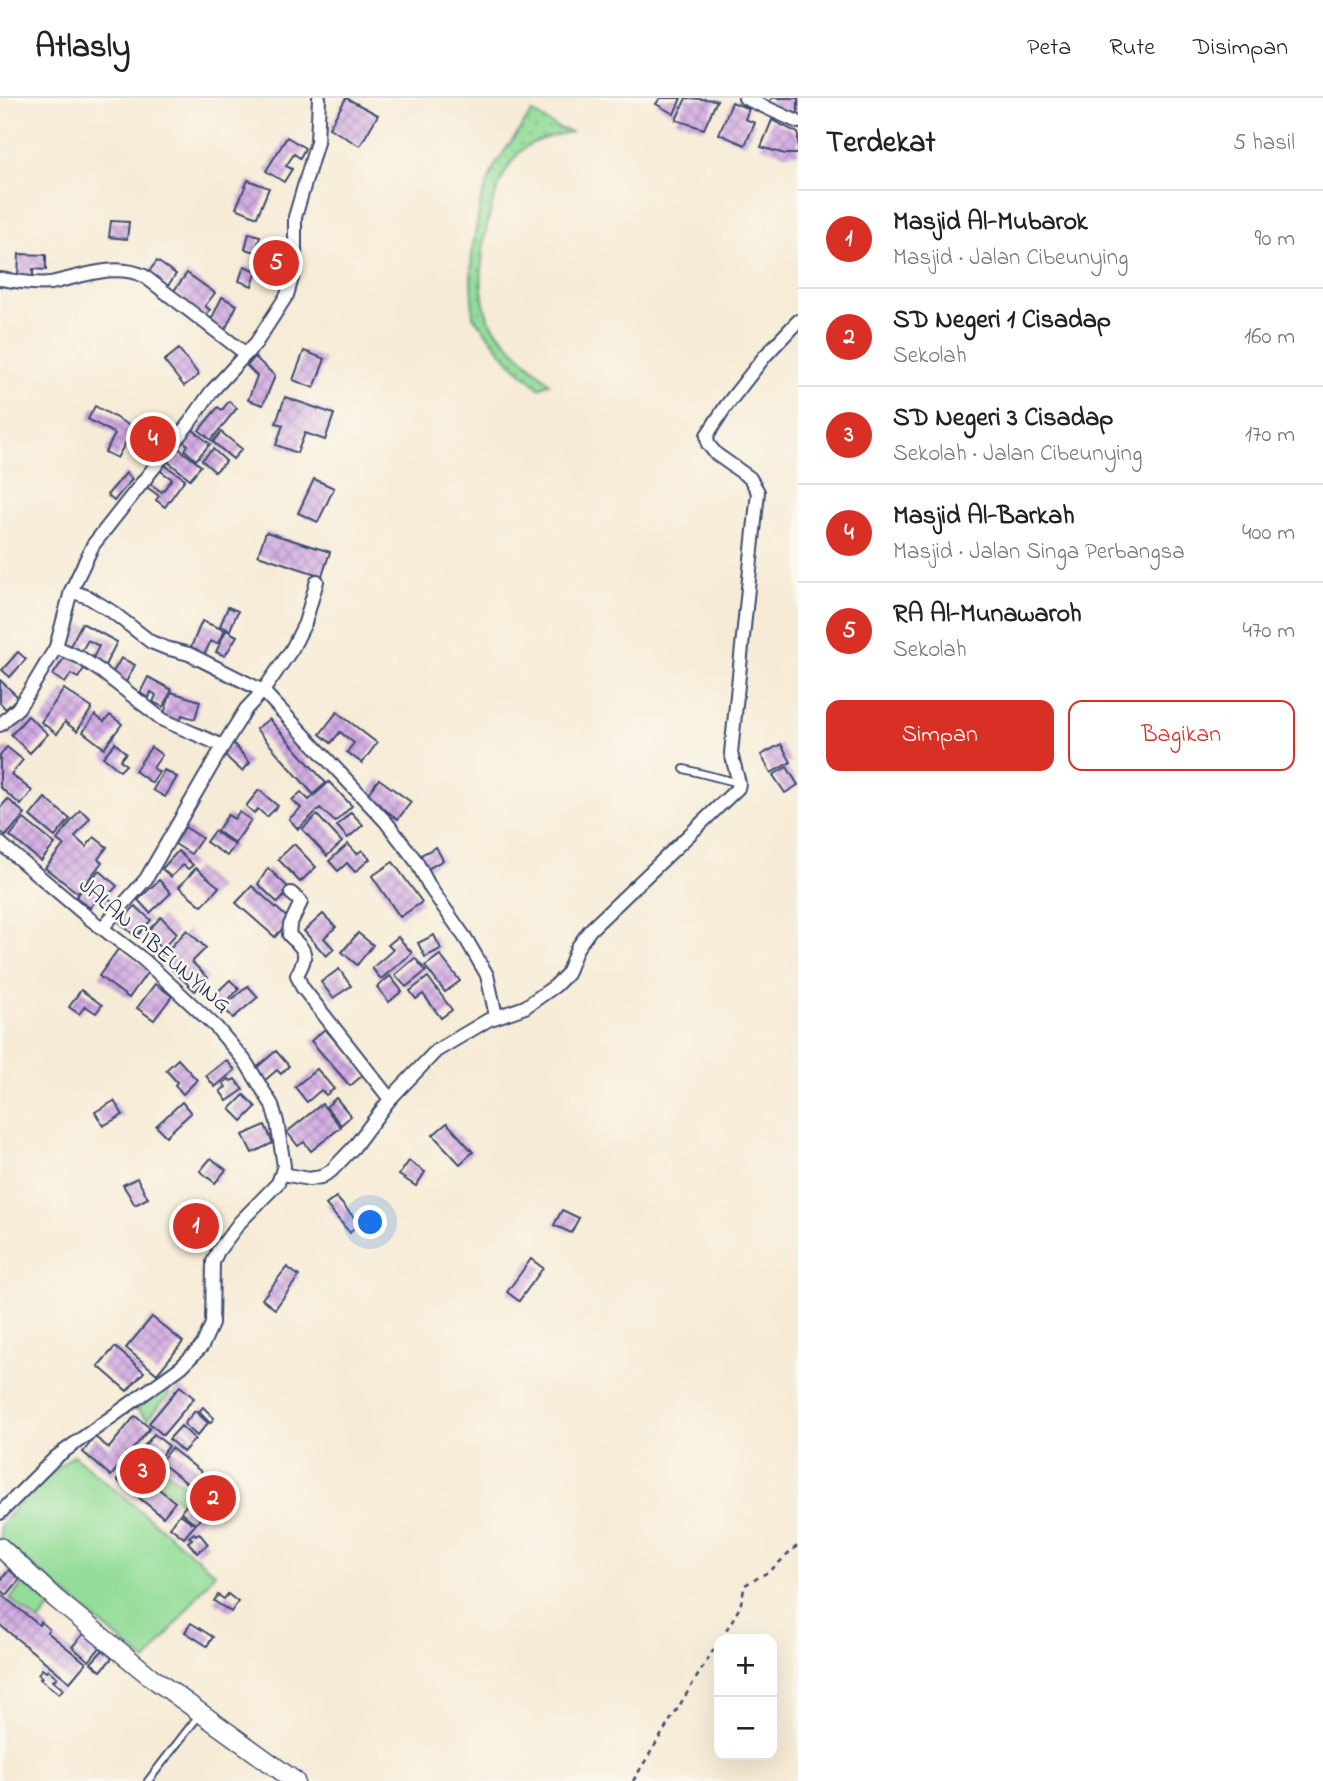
<!DOCTYPE html>
<html lang="id">
<head>
<meta charset="utf-8">
<style>
	:root { --surface:#fff; --page:#f2f2f2; --text:#222; --muted:#767676; --line:#e0e0e0; --accent:#d93025 }
	body { margin:0; font-family:"Indie Flower",sans-serif; background:var(--page); color:var(--text) }
	.controls { position:absolute; right:21px; bottom:21px; display:grid; overflow:hidden; border-radius:14px; box-shadow:0 7px 28px #0002 }
	.controls button { width:63px; height:63px; display:grid; place-items:center; padding:0; border:0; border-bottom:2px solid var(--line); background:var(--surface); color:var(--text); font:35px sans-serif }
	.you { position:absolute; left:371px; top:1125px; width:24px; height:24px; margin:-18px; border:5px solid #fff; border-radius:50%; background:#1a73e8; box-shadow:0 0 0 10px #1a73e833 }
	.badge { display:grid; place-items:center; width:46px; height:46px; border-radius:50%; background:var(--accent); color:#fff; font-size:23px; font-weight:700 }
	.pin { position:absolute; translate:-50% -50%; border:4px solid #fff; box-shadow:0 2px 7px #0006 }
	.list { margin:0; padding:0; list-style:none }
	h2 { display:flex; justify-content:space-between; align-items:center; height:91px; margin:0; padding:0 28px; font-size:30px }
	h2 small { font-size:23px; font-weight:400; color:var(--muted) }
	.list li { display:grid; grid-template-columns:46px 1fr auto; gap:21px; align-items:center; box-sizing:border-box; height:98px; padding:0 28px; border-top:2px solid var(--line) }
	.list b { display:block; font-size:26px; white-space:nowrap }
	.list p { margin:0; font-size:23px; white-space:nowrap; color:var(--muted) }
	.list em { font-size:23px; font-style:normal; color:var(--muted) }
	.actions { display:flex; gap:14px; padding:21px 28px }
	.actions a { flex:1; padding:16px 0; border:2px solid var(--accent); border-radius:14px; text-align:center; font-size:24px; color:var(--accent) }
	.actions .main { background:var(--accent); color:#fff }
	.map { position:relative; flex:none; width:798px; height:1683px; overflow:hidden }
	header { display:flex; align-items:center; gap:42px; box-sizing:border-box; height:98px; padding:0 35px; background:var(--surface); border-bottom:2px solid var(--line) }
	header strong { font-size:33px }
	nav { display:flex; gap:38px; margin-inline-start:auto; font-size:24px }
	main { display:flex }
	aside { flex:1; background:var(--surface) }
	.map>svg:first-child { display:block }
	.green { fill:url(#green-dots); stroke:#57867b; stroke-width:2 }
	.pitch { fill:#93dd98; stroke:#57867b; stroke-width:2 }
	.building { fill:url(#building-cross-hatch) }
	.lines { fill:none; stroke-linecap:round; stroke-linejoin:round }
	.lane-casing { stroke:#3c4b70; stroke-width:10 }
	.street-casing { stroke:#3c4b70; stroke-width:16 }
	.secondary-casing { stroke:#3c4b70; stroke-width:21 }
	.path { stroke:#3c4b70; stroke-width:2.5; stroke-dasharray:5 5; stroke-linecap:butt }
	.lane { stroke:#fff; stroke-width:6 }
	.street { stroke:#fff; stroke-width:12 }
	.secondary { stroke:#fff; stroke-width:18 }
	.labels { text-anchor:middle; dominant-baseline:central; stroke-width:5; stroke-linejoin:round; paint-order:stroke }
	.street-label { font-size:23px; fill:#1b2f5e; stroke:#fbf7ec }
</style>
</head>
<body>
<header>
<strong>Atlasly</strong>
<nav><a>Peta</a><a>Rute</a><a>Disimpan</a></nav>
</header>
<main>
<div class="map">
<svg width="798" height="1683" viewBox="0 0 798 1683">
	<defs>
		<pattern id="green-dots" width="8" height="8" patternUnits="userSpaceOnUse" patternTransform="scale(1.75)"><rect width="8" height="8" fill="#93dd98"/><path d="M2 2h.1M6 6h.1" fill="none" stroke="#7ebe85" stroke-width="1.8" stroke-linecap="round"/></pattern>
		<pattern id="building-cross-hatch" width="8" height="8" patternUnits="userSpaceOnUse" patternTransform="scale(1.75)"><rect width="8" height="8" fill="#d3ace3"/><path d="M0 0l8 8M0 8l8-8" fill="none" stroke="#aa8cbb"/></pattern>
	</defs>
	<rect width="100%" height="100%" fill="#fbf7ec"/>
	<filter id="ink" filterUnits="userSpaceOnUse"><feTurbulence type="fractalNoise" baseFrequency=".0143" numOctaves="2"/><feDisplacementMap in="SourceGraphic" scale="14" xChannelSelector="R" yChannelSelector="G"/><feConvolveMatrix kernelMatrix="1 2 1 2 8 2 1 2 1" color-interpolation-filters="sRGB"/></filter>
	<filter id="wash" filterUnits="userSpaceOnUse"><feTurbulence type="fractalNoise" baseFrequency=".00686" numOctaves="4" result="noise"/><feDisplacementMap in="SourceGraphic" scale="28" xChannelSelector="R" yChannelSelector="G"/><feGaussianBlur stdDeviation="1.57" result="paint"/><feColorMatrix in="noise" values="0 0 0 0 0 0 0 0 0 0 0 0 0 0 0 0 0 1.4 0 .05"/><feComposite in="paint" operator="in"/></filter>
	<g filter="url(#wash)">
		<rect width="100%" height="100%" fill="#f6ebd6"/>
		<path class="green" d="M532 14 558 30 572 34C557 37 535 41 522 52 489 81 471 179 488 219 496 238 534 271 550 285L539 290 509 263 473 218 471 184 472 153 481 102 495 67Z"/>
		<g class="pitch">
			<path d="M164 1290 170 1295 148 1321 136 1311Z"/>
			<path d="M73 1357 215 1475 146 1564 0 1441V1427L29 1394Z"/>
			<path d="M159 1367 192 1394 183 1406 150 1379Z"/>
			<path d="M23 1485 52 1508 39 1524 10 1501Z"/>
		</g>
		<g id="blocks">
			<g class="building">
				<path d="M346 0 378 17 360 48 329 30Z"/>
				<path d="M660 0H681L674 16 656 6Z"/>
				<path d="M686 0 717 2 704 31 676 22Z"/>
				<path d="M772 0H798V16L768 6Z"/>
				<path d="M732 4 749 11 745 21 755 25 745 47 719 36Z"/>
				<path d="M772 22 798 35V56H785L761 49Z"/>
				<path d="M287 39 305 50 300 60 294 56 286 68 292 71 284 84 266 73Z"/>
				<path d="M248 82 269 90 257 119 236 110Z"/>
				<path d="M111 123 129 124 127 141 109 139Z"/>
				<path d="M249 135 260 138 256 154 245 151Z"/>
				<path d="M268 147 273 149 272 153 292 160 286 178 260 169Z"/>
				<path d="M19 156 46 157V172L33 171V180H18Z"/>
				<path d="M157 163 176 176 167 189 147 176Z"/>
				<path d="M244 168 257 173 252 188 239 183Z"/>
				<path d="M187 175 215 195 205 208 210 212 205 218 173 194Z"/>
				<path d="M222 199 237 207 224 234 209 226Z"/>
				<path d="M179 251 199 277 184 288 164 263Z"/>
				<path d="M304 253 325 261 314 290 293 282Z"/>
				<path d="M255 259 275 278 263 307 248 302 257 278 247 268Z"/>
				<path d="M285 299 334 316 325 342 305 335 297 355 276 347 283 327 276 325Z"/>
				<path d="M229 303 237 310 211 342 199 332 218 309 222 312Z"/>
				<path d="M95 308 134 330 117 360 105 354 115 336 88 321Z"/>
				<path d="M154 327 167 340 152 356 138 343Z"/>
				<path d="M192 331 210 346 196 362 185 352 188 347 182 342Z"/>
				<path d="M221 334 242 351 233 361 213 344Z"/>
				<path d="M177 349 201 368 190 381 166 362Z"/>
				<path d="M213 351 226 363 215 374 202 362Z"/>
				<path d="M163 366 185 381 165 409 156 402 159 398 144 387 147 384 162 394 172 381 159 372Z"/>
				<path d="M126 375 132 381 114 403 107 397Z"/>
				<path d="M314 381 334 390 318 424 298 415Z"/>
				<path d="M266 434 330 454 322 478 258 457Z"/>
				<path d="M228 509 238 513 230 532 220 528Z"/>
				<path d="M202 523 224 532 218 545 211 544V542L204 558 197 555 198 552 191 549Z"/>
				<path d="M82 525 117 544 104 569 92 562 99 548 88 542 80 556 69 550Z"/>
				<path d="M226 532 237 538 225 558 216 554Z"/>
				<path d="M18 554 26 561 10 579 2 572Z"/>
				<path d="M66 557 85 569 78 580 71 576 65 585 53 577Z"/>
				<path d="M121 560 135 567 126 584 112 576Z"/>
				<path d="M148 579 172 592 163 609 153 604 156 597 151 594 149 600 140 595Z"/>
				<path d="M0 582 18 599 6 611 0 605Z"/>
				<path d="M64 591 92 610 77 633 65 624 57 636 41 624Z"/>
				<path d="M171 594 200 603 195 621 182 617 180 624 163 619Z"/>
				<path d="M337 614 377 645 362 665 347 654 354 645 340 634 331 645 320 636Z"/>
				<path d="M95 617 104 624 110 617 122 626 104 650 83 634Z"/>
				<path d="M28 618 48 636 30 655 11 637Z"/>
				<path d="M269 621 326 685 313 696 256 631Z"/>
				<path d="M115 645 126 655 120 662 126 667 120 673 103 659Z"/>
				<path d="M233 645 250 665 242 673 222 655Z"/>
				<path d="M781 646 791 664 771 675 761 657Z"/>
				<path d="M7 649 23 662 11 676 32 693 21 707 0 689V657Z"/>
				<path d="M151 649 162 657 153 670 159 674 152 685 135 673Z"/>
				<path d="M787 669 798 687 785 695 773 677Z"/>
				<path d="M164 672 177 679 165 699 153 692Z"/>
				<path d="M379 681 411 704 398 721 366 698Z"/>
				<path d="M329 684 352 708 335 724 320 710 298 731 289 721 301 710 292 702 301 694 309 702Z"/>
				<path d="M259 692 278 708 267 719 258 711 254 715 246 708Z"/>
				<path d="M45 700 70 721 55 739 30 718Z"/>
				<path d="M8 701 25 716 6 738 0 733V710Z"/>
				<path d="M80 712 90 720 75 739 86 749 94 739 107 749 98 761 102 764 78 795 45 770 64 747 57 742Z"/>
				<path d="M239 714 251 722 235 745 217 733 228 717 234 721Z"/>
				<path d="M351 714 363 727 348 740 337 728Z"/>
				<path d="M317 717 342 744 327 758 302 731Z"/>
				<path d="M24 721 55 746 41 763 10 738Z"/>
				<path d="M185 729 202 740 191 756 175 746Z"/>
				<path d="M214 733 235 747 227 758 206 744Z"/>
				<path d="M294 746 316 769 300 784 278 761Z"/>
				<path d="M348 746 357 756 362 752 370 761 355 774 347 765 338 773 329 763Z"/>
				<path d="M436 749 443 762 424 773 417 759Z"/>
				<path d="M178 753 193 767 188 771 183 767 171 779 162 771Z"/>
				<path d="M393 764 422 804 400 819 372 778Z"/>
				<path d="M196 770 219 789 202 808 179 789Z"/>
				<path d="M268 770 290 791 278 805 258 786Z"/>
				<path d="M99 772 117 788 107 799 118 808 113 814 97 801 90 810 76 799Z"/>
				<path d="M159 782 171 795 150 815 138 802Z"/>
				<path d="M252 788 290 822 275 839 236 805Z"/>
				<path d="M135 808 151 822 136 839 120 825Z"/>
				<path d="M323 816 336 829 324 840 334 851 326 858 304 833Z"/>
				<path d="M161 819 177 835 162 851 145 836Z"/>
				<path d="M187 832 206 850 192 864 208 880 195 893 160 860Z"/>
				<path d="M358 835 373 847 357 867 342 854Z"/>
				<path d="M434 837 441 851 425 859 418 845Z"/>
				<path d="M398 839 412 855 381 881 372 870 393 852 388 847Z"/>
				<path d="M119 850 149 872 129 900 99 878Z"/>
				<path d="M440 857 460 883 445 894 425 868Z"/>
				<path d="M415 860 426 873 406 889 395 877Z"/>
				<path d="M339 871 351 888 333 900 321 884Z"/>
				<path d="M390 878 402 893 389 904 377 889Z"/>
				<path d="M428 879 452 912 441 920 423 896 416 901 410 893Z"/>
				<path d="M230 882 239 891 220 910 211 900Z"/>
				<path d="M155 886 172 898 154 922 137 910Z"/>
				<path d="M248 888 258 899 233 920 223 909Z"/>
				<path d="M81 892 102 907 96 915 85 908 79 916 69 909Z"/>
				<path d="M325 931 364 976 350 988 311 943Z"/>
				<path d="M276 953 289 968 281 976 277 972 264 983 255 971Z"/>
				<path d="M178 961 197 982 183 996 175 987 177 984 166 972Z"/>
				<path d="M226 962 235 972 215 989 206 978Z"/>
				<path d="M317 971 334 991 326 997 321 992 307 1004 295 989Z"/>
				<path d="M229 981 231 983 235 981 243 992 227 1003 220 993 226 989 223 985Z"/>
				<path d="M244 997 256 1009 242 1023 230 1011Z"/>
				<path d="M336 1000 351 1018 341 1027 326 1009Z"/>
				<path d="M114 1003 123 1017 103 1028 95 1014Z"/>
				<path d="M182 1004 191 1015 166 1038 156 1028Z"/>
				<path d="M322 1006 341 1029 311 1053 304 1044 298 1048 287 1034Z"/>
				<path d="M447 1025 473 1054 460 1066 433 1037Z"/>
				<path d="M265 1027 273 1045 252 1055 243 1037Z"/>
				<path d="M211 1060 226 1072 215 1085 200 1073Z"/>
				<path d="M409 1063 425 1074 416 1088 399 1077Z"/>
				<path d="M137 1080 148 1100 135 1107 123 1087Z"/>
				<path d="M336 1099 358 1124 350 1135 326 1107Z"/>
				<path d="M194 1108 217 1129 198 1149 175 1128Z"/>
				<path d="M562 1112 579 1120 571 1135 554 1127Z"/>
				<path d="M531 1161 543 1170 519 1203 507 1194Z"/>
				<path d="M287 1169 299 1178 275 1211 262 1201Z"/>
				<path d="M152 1219 183 1244 157 1276 126 1250Z"/>
				<path d="M115 1249 144 1274 127 1293 98 1268Z"/>
				<path d="M180 1288 194 1300 163 1337 149 1325Z"/>
				<path d="M203 1309 214 1320 210 1325 199 1314Z"/>
				<path d="M195 1313 208 1325 197 1338 184 1326Z"/>
				<path d="M135 1318 150 1330 111 1378 83 1354 95 1339 109 1350Z"/>
				<path d="M181 1328 195 1341 183 1354 169 1341Z"/>
				<path d="M154 1336 169 1348 144 1379 175 1404 163 1419 117 1382Z"/>
				<path d="M171 1350 223 1391 196 1426 181 1414 197 1393 160 1364Z"/>
				<path d="M180 1416 195 1427 184 1440 170 1429Z"/>
				<path d="M194 1435 196 1437 199 1435 208 1446 197 1455 188 1444 192 1441 189 1439Z"/>
				<path d="M9 1472 20 1481 7 1497 0 1491V1483Z"/>
				<path d="M228 1496 238 1504 231 1514 214 1503 218 1497 224 1501Z"/>
				<path d="M2 1497 39 1527 41 1524 49 1531 47 1534 86 1565 70 1584 0 1527V1499Z"/>
				<path d="M191 1525 213 1539 207 1548 185 1534Z"/>
				<path d="M85 1534 101 1548 89 1563 72 1549Z"/>
				<path d="M103 1552 112 1560 101 1573 91 1565Z"/>
				<path d="M42 1571 46 1574 48 1572 57 1579 53 1583 63 1591 59 1596 40 1581 42 1579 38 1576Z"/>
			</g>
		</g>
	</g>
	<g filter="url(#ink)">
		<use href="#blocks" fill-opacity="0" stroke="#3c4b70" stroke-width="2"/>
		<g class="lines">
			<defs>
				<g id="lane">
					<path d="M684 671 739 685"/>
					<path d="M148 1683 200 1616"/>
				</g>
				<g id="street">
					<path d="M745 0 798 24"/>
					<path d="M0 181C16 183 35 187 51 185 80 179 115 164 144 178L246 256"/>
					<path d="M71 493 88 499 111 513 151 544 166 550 189 556 263 593 386 724 416 763 431 791 466 841 487 877 496 918"/>
					<path d="M56 549 81 560 102 574 163 622 223 648"/>
					<path d="M0 627 18 610 29 594 56 549 71 493 93 447 190 324 211 294 256 245 287 197 295 170V119L317 44 319 0"/>
					<path d="M0 745 90 821 144 862 216 929 245 963 272 1007 277 1024 284 1068 278 1085 240 1124 218 1153 213 1164 212 1226 202 1248 181 1269 56 1359 0 1415"/>
					<path d="M291 795 301 804 290 827 289 837C306 853 309 855 297 877L302 889 390 1001"/>
					<path d="M102 830 146 781 223 648 246 611 263 593 292 551 305 525 317 483"/>
					<path d="M283 1076 309 1081 321 1079 331 1073 354 1049 390 1001 436 953 488 922 525 909 555 888 567 876 577 850 590 832 738 690 739 685 731 655 758 394 750 380 716 356 708 346 707 337 726 308 765 258 798 223"/>
				</g>
				<path id="secondary" d="M0 1449 56 1501 151 1579 295 1683"/>
			</defs>
			<use href="#lane" class="lane-casing"/>
			<use href="#street" class="street-casing"/>
			<use href="#secondary" class="secondary-casing"/>
			<g class="path">
				<path d="M721 1541 740 1509 745 1487 770 1473 798 1447"/>
				<path d="M633 1683 719 1543"/>
			</g>
			<use href="#lane" class="lane"/>
			<use href="#street" class="street"/>
			<use href="#secondary" class="secondary"/>
		</g>
	</g>
	<g class="labels">
		<g class="street-label">
			<text transform="translate(154 848) rotate(41)">JALAN CIBEUNYING</text>
		</g>
	</g>
</svg>
<div class="controls">
<button>+</button>
<button>−</button>
</div>
<div class="you"></div>
<div class="pin badge" style="left:196px;top:1128px">1</div>
<div class="pin badge" style="left:213px;top:1400px">2</div>
<div class="pin badge" style="left:143px;top:1373px">3</div>
<div class="pin badge" style="left:153px;top:341px">4</div>
<div class="pin badge" style="left:276px;top:165px">5</div>
</div>
<aside>
<h2>Terdekat<small>5 hasil</small></h2>
<ul class="list">
<li><span class="badge">1</span><div><b>Masjid Al-Mubarok</b><p>Masjid · Jalan Cibeunying</p></div><em>90 m</em></li>
<li><span class="badge">2</span><div><b>SD Negeri 1 Cisadap</b><p>Sekolah</p></div><em>160 m</em></li>
<li><span class="badge">3</span><div><b>SD Negeri 3 Cisadap</b><p>Sekolah · Jalan Cibeunying</p></div><em>170 m</em></li>
<li><span class="badge">4</span><div><b>Masjid Al-Barkah</b><p>Masjid · Jalan Singa Perbangsa</p></div><em>400 m</em></li>
<li><span class="badge">5</span><div><b>RA Al-Munawaroh</b><p>Sekolah</p></div><em>470 m</em></li>
</ul>
<div class="actions"><a class="main">Simpan</a><a>Bagikan</a></div>
</aside>
</main>
</body>
</html>
